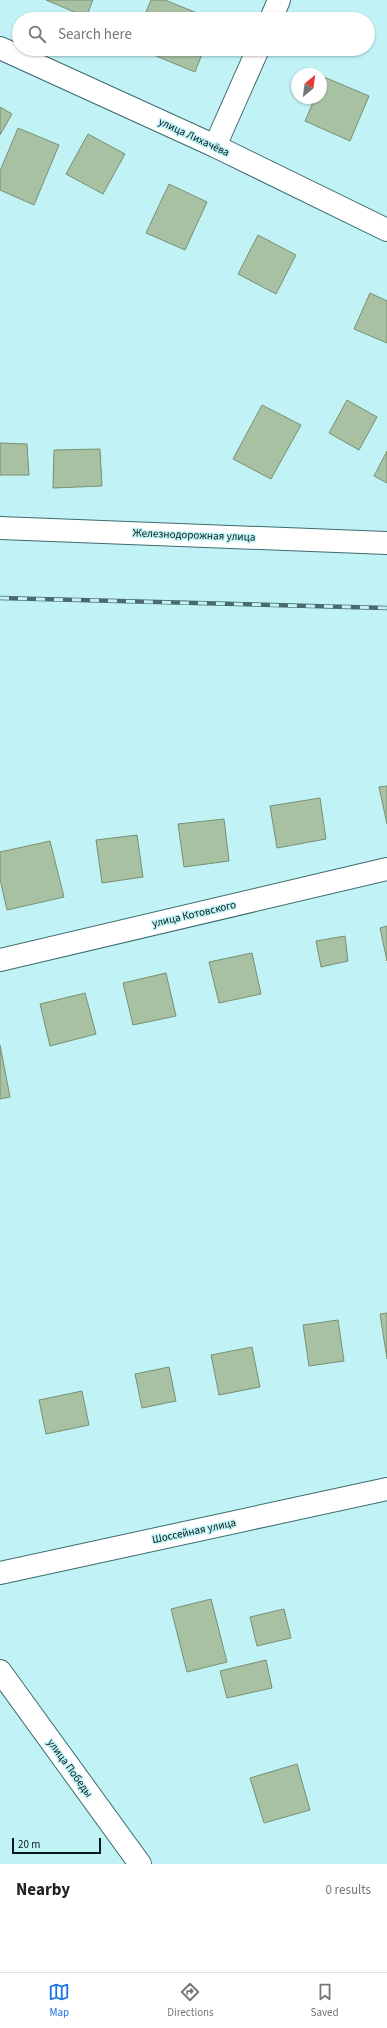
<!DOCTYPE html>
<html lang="en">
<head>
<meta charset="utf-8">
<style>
	:root { --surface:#fff; --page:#f2f2f2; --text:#222; --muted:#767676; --line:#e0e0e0; --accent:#1a73e8 }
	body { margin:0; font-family:"Source Sans 3",sans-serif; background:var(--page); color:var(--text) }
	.compass { position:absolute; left:291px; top:68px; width:36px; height:36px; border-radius:50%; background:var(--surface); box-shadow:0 1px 3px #0004; rotate:29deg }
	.scale { position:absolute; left:12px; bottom:10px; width:89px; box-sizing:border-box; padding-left:4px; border:2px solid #061a1b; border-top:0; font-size:11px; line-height:14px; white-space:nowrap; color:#061a1b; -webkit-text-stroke:3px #c1f3f6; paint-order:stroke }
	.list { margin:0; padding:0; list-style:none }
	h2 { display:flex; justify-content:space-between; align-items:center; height:52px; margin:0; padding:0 16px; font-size:17px }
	h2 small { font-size:13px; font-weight:400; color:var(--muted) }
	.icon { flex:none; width:22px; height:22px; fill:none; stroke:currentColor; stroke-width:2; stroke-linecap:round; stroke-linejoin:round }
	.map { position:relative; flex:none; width:387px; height:1864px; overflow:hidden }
	.search { position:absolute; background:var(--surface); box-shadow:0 1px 3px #0004; left:12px; right:12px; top:12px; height:44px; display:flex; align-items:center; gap:10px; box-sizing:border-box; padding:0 14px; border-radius:22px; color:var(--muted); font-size:15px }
	.sheet { height:108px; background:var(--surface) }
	nav { display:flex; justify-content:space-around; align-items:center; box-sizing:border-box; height:56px; border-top:1px solid var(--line); background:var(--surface); font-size:11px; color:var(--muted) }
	nav a { display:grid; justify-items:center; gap:2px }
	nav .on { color:var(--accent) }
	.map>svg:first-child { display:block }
	.building { fill:#a7c1a2; stroke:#789073 }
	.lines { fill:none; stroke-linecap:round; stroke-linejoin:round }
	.minor-casing { stroke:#3c6b6d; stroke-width:24 }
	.major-casing { stroke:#3c6b6d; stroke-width:24 }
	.minor { stroke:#fff; stroke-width:22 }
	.major { stroke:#fff; stroke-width:22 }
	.rail-casing { stroke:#4b6a6c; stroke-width:4.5 }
	.rail { stroke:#c1f3f6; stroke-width:3; stroke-dasharray:9; stroke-linecap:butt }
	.labels { text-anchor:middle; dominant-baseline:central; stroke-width:3; stroke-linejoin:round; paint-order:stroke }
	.street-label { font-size:11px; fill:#061a1b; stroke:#c1f3f6 }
</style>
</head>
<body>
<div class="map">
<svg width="387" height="1864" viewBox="0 0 387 1864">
	<rect width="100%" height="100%" fill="#c1f3f6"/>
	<g class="building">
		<path d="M46 0H93L86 17Z"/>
		<path d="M151 0H165L212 19H143Z"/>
		<path d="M139 49H204L195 72Z"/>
		<path d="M324 77 369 96 350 141 305 121 315 98H321V85Z"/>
		<path d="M0 107 12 114 0 135Z"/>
		<path d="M18 128 59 145 34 205 0 190V171Z"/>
		<path d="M88 134 125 154 103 194 66 174Z"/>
		<path d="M169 184 207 202 185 250 146 233Z"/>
		<path d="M258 235 296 255 276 294 238 274Z"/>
		<path d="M370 293 387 301V343L354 329Z"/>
		<path d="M347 400 377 417 359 450 329 433Z"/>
		<path d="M262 405 301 425 271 479 233 459Z"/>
		<path d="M0 443 27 444 29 475H0Z"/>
		<path d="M100 449 102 486 53 488 54 450Z"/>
		<path d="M387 451V483L374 476Z"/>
		<path d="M387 786V824L379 787Z"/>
		<path d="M320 798 326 839 277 848 270 806Z"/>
		<path d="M224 819 229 861 184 867 178 824Z"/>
		<path d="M137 835 143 877 102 883 96 840Z"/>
		<path d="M50 841 64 897 7 910 0 879V852Z"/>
		<path d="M387 926V961L380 928Z"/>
		<path d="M345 936 348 961 321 967 316 941Z"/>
		<path d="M252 953 261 994 219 1003 209 962Z"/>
		<path d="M166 973 176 1016 133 1025 123 983Z"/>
		<path d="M85 993 96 1034 50 1046 40 1004Z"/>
		<path d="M0 1045 10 1097 0 1099Z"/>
		<path d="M387 1313V1359L380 1314Z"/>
		<path d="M338 1320 344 1361 309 1366 303 1325Z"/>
		<path d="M252 1347 260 1387 219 1395 211 1355Z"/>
		<path d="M169 1367 176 1401 142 1408 135 1374Z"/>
		<path d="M82 1391 89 1425 46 1434 39 1400Z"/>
		<path d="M211 1599 227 1662 187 1672 171 1609Z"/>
		<path d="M284 1609 291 1638 257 1646 250 1617Z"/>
		<path d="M266 1660 272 1688 227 1698 220 1671Z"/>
		<path d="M297 1764 310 1810 264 1823 250 1778Z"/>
	</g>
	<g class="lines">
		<defs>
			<g id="minor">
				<path d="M271 19 279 0"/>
				<path d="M0 48 215 146 387 230"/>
				<path d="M215 146 258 49"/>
				<path d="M0 528 387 543"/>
				<path d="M0 960 387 869"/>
				<path d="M0 1671 140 1864"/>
			</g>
			<path id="major" d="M0 1573 387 1489"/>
		</defs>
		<use href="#minor" class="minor-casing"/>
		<use href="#major" class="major-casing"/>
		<use href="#minor" class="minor"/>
		<use href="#major" class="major"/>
		<defs>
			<path id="rail" d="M0 598 387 608"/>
		</defs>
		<use href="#rail" class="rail-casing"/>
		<use href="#rail" class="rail"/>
	</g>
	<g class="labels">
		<g class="street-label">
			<text transform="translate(194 137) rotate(25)">улица Лихачёва</text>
			<text transform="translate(194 535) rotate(2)">Железнодорожная улица</text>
			<text transform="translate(194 914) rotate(-13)">улица Котовского</text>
			<text transform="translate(194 1531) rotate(-12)">Шоссейная улица</text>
			<text transform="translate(70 1768) rotate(54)">улица Победы</text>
		</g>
	</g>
</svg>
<svg class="compass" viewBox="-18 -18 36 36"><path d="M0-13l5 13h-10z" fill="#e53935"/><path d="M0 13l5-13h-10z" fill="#767676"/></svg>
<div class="scale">20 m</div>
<div class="search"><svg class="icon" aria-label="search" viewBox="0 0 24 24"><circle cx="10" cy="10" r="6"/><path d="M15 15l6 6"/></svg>Search here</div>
</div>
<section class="sheet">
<h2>Nearby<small>0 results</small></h2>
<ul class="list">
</ul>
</section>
<nav>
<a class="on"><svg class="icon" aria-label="map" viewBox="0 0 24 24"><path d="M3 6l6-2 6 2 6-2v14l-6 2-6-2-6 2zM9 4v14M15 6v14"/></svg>Map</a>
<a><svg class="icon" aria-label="directions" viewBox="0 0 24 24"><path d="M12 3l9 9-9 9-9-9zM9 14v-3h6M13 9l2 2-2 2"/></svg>Directions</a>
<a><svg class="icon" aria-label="saved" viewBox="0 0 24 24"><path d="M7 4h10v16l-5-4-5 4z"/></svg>Saved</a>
</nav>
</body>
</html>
